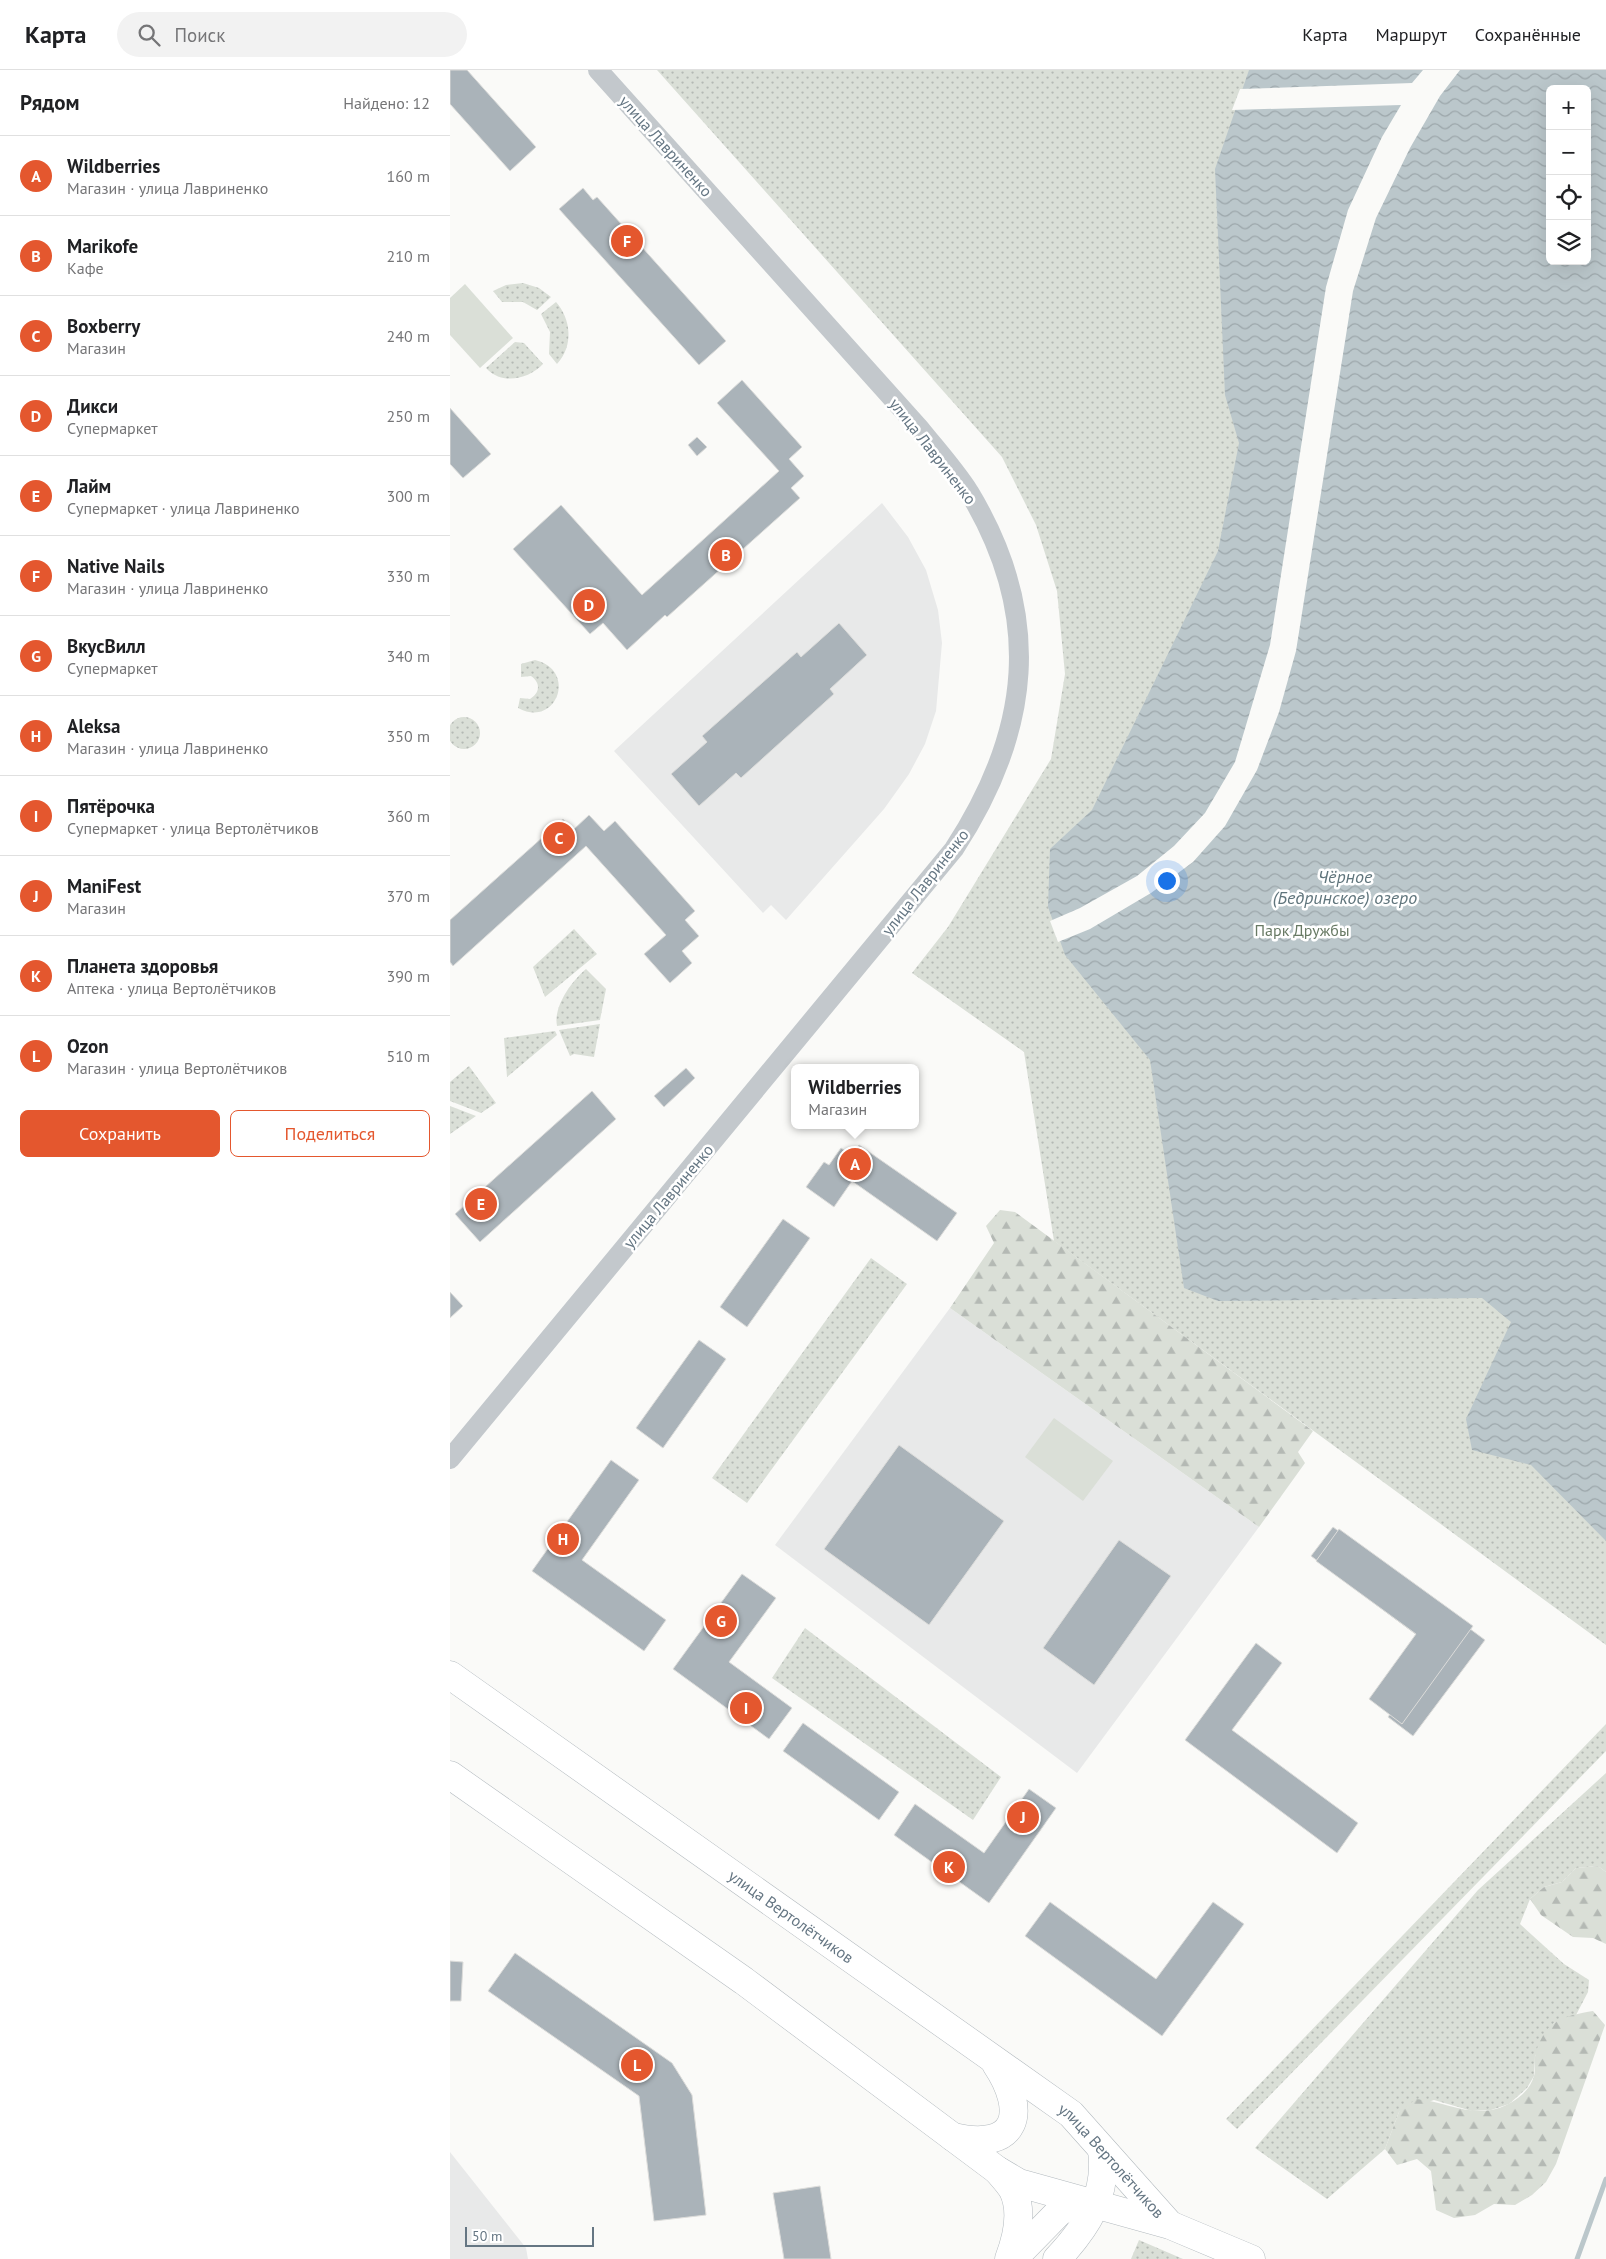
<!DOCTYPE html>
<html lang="ru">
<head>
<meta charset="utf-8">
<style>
	:root { --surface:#fff; --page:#f2f2f2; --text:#202124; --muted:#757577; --line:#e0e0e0; --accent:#e4572e }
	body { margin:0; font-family:"PT Sans",sans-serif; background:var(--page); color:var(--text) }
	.controls { position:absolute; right:15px; top:15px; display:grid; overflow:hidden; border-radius:8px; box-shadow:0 5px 20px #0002 }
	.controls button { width:45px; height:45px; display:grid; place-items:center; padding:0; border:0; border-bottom:1px solid var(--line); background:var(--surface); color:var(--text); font:25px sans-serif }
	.scale { position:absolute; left:15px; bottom:12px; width:129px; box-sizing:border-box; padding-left:5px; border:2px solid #657683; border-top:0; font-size:14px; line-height:18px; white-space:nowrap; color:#657683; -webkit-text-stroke:4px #fff; paint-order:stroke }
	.you { position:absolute; left:716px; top:810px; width:18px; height:18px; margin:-12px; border:4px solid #fff; border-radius:50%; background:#1a73e8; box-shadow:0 0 0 8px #1a73e833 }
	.badge { display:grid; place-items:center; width:32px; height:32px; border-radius:50%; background:var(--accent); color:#fff; font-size:16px; font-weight:700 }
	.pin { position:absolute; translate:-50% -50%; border:2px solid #fff; box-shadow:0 1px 5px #0006 }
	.popup { position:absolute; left:341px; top:994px; width:128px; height:65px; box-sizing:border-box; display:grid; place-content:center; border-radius:8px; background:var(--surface); filter:drop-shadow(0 1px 4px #0005); font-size:16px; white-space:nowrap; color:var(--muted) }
	.popup b { font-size:19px; color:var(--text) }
	.popup::after { content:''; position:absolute; left:50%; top:100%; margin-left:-10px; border:10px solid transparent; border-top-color:var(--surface) }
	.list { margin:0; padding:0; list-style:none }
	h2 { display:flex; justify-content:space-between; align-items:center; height:65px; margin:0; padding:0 20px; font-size:21px }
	h2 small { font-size:16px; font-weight:400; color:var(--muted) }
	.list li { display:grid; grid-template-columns:32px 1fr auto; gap:15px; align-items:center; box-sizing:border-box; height:80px; padding:0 20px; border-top:1px solid var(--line) }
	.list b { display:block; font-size:19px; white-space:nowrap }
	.list p { margin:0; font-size:16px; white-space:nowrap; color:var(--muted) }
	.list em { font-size:16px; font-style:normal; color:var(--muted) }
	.actions { display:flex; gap:10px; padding:15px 20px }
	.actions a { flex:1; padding:11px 0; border:1px solid var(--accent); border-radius:8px; text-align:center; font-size:18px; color:var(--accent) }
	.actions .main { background:var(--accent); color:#fff }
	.icon { flex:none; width:28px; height:28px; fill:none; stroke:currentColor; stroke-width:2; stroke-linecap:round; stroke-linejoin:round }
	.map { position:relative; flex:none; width:1156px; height:2189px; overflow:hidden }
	header { display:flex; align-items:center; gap:30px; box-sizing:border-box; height:70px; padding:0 25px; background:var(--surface); border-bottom:1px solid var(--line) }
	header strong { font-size:24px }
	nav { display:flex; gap:28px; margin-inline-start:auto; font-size:18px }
	.search { width:350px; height:45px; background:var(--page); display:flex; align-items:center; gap:12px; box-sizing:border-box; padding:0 18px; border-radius:28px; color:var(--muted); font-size:19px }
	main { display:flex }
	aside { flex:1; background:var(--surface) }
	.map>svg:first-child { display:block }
	.built { fill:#e8e9e9 }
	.green { fill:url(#green-dots); fill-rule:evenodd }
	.forest { fill:url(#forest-firs) }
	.pitch { fill:#dadfd7 }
	.water { fill:url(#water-waves); fill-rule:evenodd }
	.pier { fill:#fafaf8 }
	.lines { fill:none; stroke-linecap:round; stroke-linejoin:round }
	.stream { stroke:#bbc7cb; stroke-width:5 }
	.building { fill:#aab3b9; stroke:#dcdcda }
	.secondary-casing { stroke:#b3babf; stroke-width:29 }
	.street { stroke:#c3c8cc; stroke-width:20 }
	.secondary { stroke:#fff; stroke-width:28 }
	.labels { text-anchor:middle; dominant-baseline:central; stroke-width:5; stroke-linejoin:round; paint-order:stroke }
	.street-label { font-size:16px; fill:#657683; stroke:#fff }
	.park-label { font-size:16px; fill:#687a64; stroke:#fff }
	.water-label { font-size:18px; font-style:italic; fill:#60757c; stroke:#fff }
</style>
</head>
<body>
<header>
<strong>Карта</strong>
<div class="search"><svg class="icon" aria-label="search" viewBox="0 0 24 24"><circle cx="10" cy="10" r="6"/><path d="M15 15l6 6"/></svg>Поиск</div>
<nav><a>Карта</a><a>Маршрут</a><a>Сохранённые</a></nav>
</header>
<main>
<aside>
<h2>Рядом<small>Найдено: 12</small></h2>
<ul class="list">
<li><span class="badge">A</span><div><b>Wildberries</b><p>Магазин · улица Лавриненко</p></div><em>160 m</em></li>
<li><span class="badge">B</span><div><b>Marikofe</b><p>Кафе</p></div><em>210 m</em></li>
<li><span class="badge">C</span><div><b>Boxberry</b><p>Магазин</p></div><em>240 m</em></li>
<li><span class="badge">D</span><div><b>Дикси</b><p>Супермаркет</p></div><em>250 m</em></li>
<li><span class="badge">E</span><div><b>Лайм</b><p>Супермаркет · улица Лавриненко</p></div><em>300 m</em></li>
<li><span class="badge">F</span><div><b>Native Nails</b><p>Магазин · улица Лавриненко</p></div><em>330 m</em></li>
<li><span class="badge">G</span><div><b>ВкусВилл</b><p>Супермаркет</p></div><em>340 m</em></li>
<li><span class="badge">H</span><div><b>Aleksa</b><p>Магазин · улица Лавриненко</p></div><em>350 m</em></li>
<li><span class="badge">I</span><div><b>Пятёрочка</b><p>Супермаркет · улица Вертолётчиков</p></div><em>360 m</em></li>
<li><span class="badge">J</span><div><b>ManiFest</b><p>Магазин</p></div><em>370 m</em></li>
<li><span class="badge">K</span><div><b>Планета здоровья</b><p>Аптека · улица Вертолётчиков</p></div><em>390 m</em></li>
<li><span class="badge">L</span><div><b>Ozon</b><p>Магазин · улица Вертолётчиков</p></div><em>510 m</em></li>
</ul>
<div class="actions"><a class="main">Сохранить</a><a>Поделиться</a></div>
</aside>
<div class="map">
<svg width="1156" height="2189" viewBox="0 0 1156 2189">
	<defs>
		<pattern id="green-dots" width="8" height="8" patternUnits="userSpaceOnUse" patternTransform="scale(1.25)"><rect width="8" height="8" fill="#dadfd7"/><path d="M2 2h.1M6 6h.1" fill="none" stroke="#b4b9b4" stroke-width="1.8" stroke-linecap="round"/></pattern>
		<pattern id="forest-firs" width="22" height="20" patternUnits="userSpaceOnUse" patternTransform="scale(1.25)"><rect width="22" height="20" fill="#dadfd7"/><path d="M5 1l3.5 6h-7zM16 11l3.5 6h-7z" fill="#b4b9b4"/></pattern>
		<pattern id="water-waves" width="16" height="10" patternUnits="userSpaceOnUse" patternTransform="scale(1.25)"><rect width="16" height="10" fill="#bbc7cb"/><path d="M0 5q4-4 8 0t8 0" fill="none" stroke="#9ca6aa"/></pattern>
	</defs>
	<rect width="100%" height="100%" fill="#fafaf8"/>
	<g class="built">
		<path d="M432 433 458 467 476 500 488 540 492 573 486 641 475 674 459 704 434 739 336 850 321 835 313 843 164 681Z"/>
		<path d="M500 1238 809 1457 627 1703 325 1475Z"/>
		<path d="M0 2082 76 2178 78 2189H0Z"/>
	</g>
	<g class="green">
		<path d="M207 0H1156V1575L604 1171 574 982 462 903 498 857 601 689 615 604 607 521 586 455 552 387ZM1100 19H1137V191H1100Z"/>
		<path d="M73 213 89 218 101 227 87 240 73 232H52L43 221 56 215Z"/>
		<path d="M106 232C121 249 124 276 107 294L99 284 100 262 91 244Z"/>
		<path d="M65 272 74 273 93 294C78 310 51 315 36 298Z"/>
		<path d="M85 590C128 600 107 659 68 638L70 628 80 629C90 623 91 613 81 606L71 607V594Z"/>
		<circle cx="14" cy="663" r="16"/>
		<path d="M124 859 147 884 95 927 83 897Z"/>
		<path d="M136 899 156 919 150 950 107 956C103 936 122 911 136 899Z"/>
		<path d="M150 954 144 987 124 984 120 986 109 960Z"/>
		<path d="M105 961 107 965 57 1007 54 968Z"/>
		<path d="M19 996 46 1033 31 1043 0 1031V1012Z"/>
		<path d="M0 1036 26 1046 0 1064Z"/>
		<path d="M421 1188 457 1214 297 1433 262 1408Z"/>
		<path d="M355 1558 551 1707 523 1750 322 1608Z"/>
		<path d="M1156 1654V1681L787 2059 776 2049Z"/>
		<path d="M1156 1703V1802L1148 1796 1126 1798 1112 1812 1094 1817 1080 1829 1070 1854 1114 1894 1139 1910 1138 1922 1126 1945 1104 1953 1085 1986 1084 2006 1077 2018 1059 2034 1041 2040 1022 2041 984 2030 949 2042 935 2079 877 2129 805 2078 1028 1820Z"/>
		<path d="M689 2170 733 2189H681Z"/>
	</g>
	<g class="forest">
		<path d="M550 1140 565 1142 863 1361 848 1382 855 1393 809 1457 500 1238 544 1173 536 1156Z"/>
		<path d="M1148 1796 1156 1802V1874L1143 1868 1123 1867 1091 1845 1080 1829 1094 1817 1112 1812 1126 1798Z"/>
		<path d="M1143 1941 1155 1955 1106 2094 1096 2112 1082 2125 1065 2135 1044 2134 1025 2145 1004 2148 986 2140 981 2101 967 2089 947 2095 935 2079 949 2042 966 2029C991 2031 1018 2045 1041 2040 1059 2037 1079 2024 1084 2006 1086 2000 1084 1993 1085 1987 1087 1975 1094 1961 1103 1954 1113 1946 1131 1943 1143 1941Z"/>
	</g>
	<g class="pitch">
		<path d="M15 214 63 268 30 298 0 265V228Z"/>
		<path d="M604 1348 663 1391 633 1431 575 1387Z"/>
	</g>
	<path class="water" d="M799 0H1156V1471L1081 1395 1022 1380 1016 1349 1061 1252 1032 1228 768 1231 734 1218 700 990 615 885 598 837 600 779 642 740 768 481 789 373 775 325 765 99ZM1100 19H1137V191H1100Z"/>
	<path class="pier" d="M973 0H1010L990 26 960 78 926 148 903 221 846 581 829 642 807 700 775 756 743 792 701 823 640 859 608 872 600 851 630 838 687 806 724 776 755 743 785 692 820 575 876 217 898 140 932 67 951 35 782 40 790 19 962 13Z"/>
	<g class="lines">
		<path class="stream" d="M1127 2189 1156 2109"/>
	</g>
	<g class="building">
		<path d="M0 0H17L86 77 60 101 0 34Z"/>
		<path d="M133 118 143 130 147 127 276 271 249 295 109 139Z"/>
		<path d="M292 310 352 377 339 389 354 406 341 418 350 428 217 547 215 545 177 580 153 553 140 564 63 479 111 435 192 525 329 401 267 333Z"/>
		<path d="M0 338 41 384 13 408 0 394Z"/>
		<path d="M247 367 257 377 247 386 238 375Z"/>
		<path d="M389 553 417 585 380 619 384 624 291 708 286 703 249 736 221 704 257 672 252 666 347 582 351 587Z"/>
		<path d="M139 745 154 761 165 751 245 841 235 850 249 866 232 881 242 893 220 913 194 884 216 865 136 776 3 896 0 892V850L113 749 123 760Z"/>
		<path d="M236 998 245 1008 214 1037 204 1026Z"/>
		<path d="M142 1021 166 1049 30 1172 5 1144Z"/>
		<path d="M409 1075 507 1143 487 1171 402 1111 384 1137 356 1117 374 1092 379 1095 391 1078 401 1085Z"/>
		<path d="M333 1149 360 1168 297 1257 270 1237Z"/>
		<path d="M0 1222 13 1236 0 1248Z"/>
		<path d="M249 1270 276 1289 213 1378 186 1358Z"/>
		<path d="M449 1375 554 1451 479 1555 374 1479Z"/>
		<path d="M161 1390 189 1410 132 1490 216 1550 194 1581 82 1501Z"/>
		<path d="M883 1457 1035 1570 963 1666 938 1647 987 1580 861 1486Z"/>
		<path d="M889 1459 1023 1556 952 1654 919 1629 966 1564 866 1491Z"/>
		<path d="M669 1470 721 1506 644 1615 593 1578Z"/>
		<path d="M292 1504 326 1528 279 1592 342 1638 319 1669 223 1599Z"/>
		<path d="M806 1573 832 1593 782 1660 908 1753 887 1783 735 1670Z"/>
		<path d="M353 1653 449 1722 429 1750 333 1681Z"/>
		<path d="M579 1719 606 1738 539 1833 444 1765 465 1734 534 1783Z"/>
		<path d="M600 1832 706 1909 763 1832 794 1854 712 1966 575 1866Z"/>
		<path d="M65 1883 222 1993 242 2025 256 2145 204 2151 189 2026 38 1921Z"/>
		<path d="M0 1891 13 1892 11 1931H0Z"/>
		<path d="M370 2116 381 2189H334L323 2123Z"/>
	</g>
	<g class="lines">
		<defs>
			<g id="secondary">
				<path id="s1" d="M0 1605 621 2044 719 2154"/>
				<path d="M0 1705 294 1911 547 2100 569 2113 720 2155 801 2189"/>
				<path d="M503 2067C568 2082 578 2042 546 1994"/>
				<path d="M548 2101C553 2107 559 2113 563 2120 573 2141 567 2168 559 2189"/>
				<path d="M563 2189 609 2142 629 2131"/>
				<path d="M607 2189C637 2157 658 2125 652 2080"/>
			</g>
		</defs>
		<use href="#secondary" class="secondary-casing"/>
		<path class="street" d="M0 1389 504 779C581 661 594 546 519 422 505 400 486 379 470 359L148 0"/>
		<use href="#secondary" class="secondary"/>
	</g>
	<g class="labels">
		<g class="street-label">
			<text transform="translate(216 76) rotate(48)">улица Лавриненко</text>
			<text transform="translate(483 381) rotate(52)">улица Лавриненко</text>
			<text transform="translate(475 812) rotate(-52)">улица Лавриненко</text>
			<text transform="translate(218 1126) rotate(-50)">улица Лавриненко</text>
			<text stroke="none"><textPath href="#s1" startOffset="418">улица Вертолётчиков</textPath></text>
			<text stroke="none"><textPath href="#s1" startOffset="822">улица Вертолётчиков</textPath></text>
		</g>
		<g class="park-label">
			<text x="852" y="860">Парк Дружбы</text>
		</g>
		<g class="water-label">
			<text x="895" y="806">Чёрное<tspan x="895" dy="21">(Бедринское) озеро</tspan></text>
		</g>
	</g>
</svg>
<div class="controls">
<button>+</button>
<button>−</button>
<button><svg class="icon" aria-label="locate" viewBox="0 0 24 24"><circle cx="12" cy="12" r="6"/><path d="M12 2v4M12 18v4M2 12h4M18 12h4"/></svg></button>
<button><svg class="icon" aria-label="layers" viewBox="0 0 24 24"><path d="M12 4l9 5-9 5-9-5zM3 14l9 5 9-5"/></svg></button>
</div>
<div class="scale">50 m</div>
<div class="you"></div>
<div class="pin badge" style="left:405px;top:1094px">A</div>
<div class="popup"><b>Wildberries</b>Магазин</div>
<div class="pin badge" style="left:276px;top:485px">B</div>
<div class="pin badge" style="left:109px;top:768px">C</div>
<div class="pin badge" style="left:139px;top:535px">D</div>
<div class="pin badge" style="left:31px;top:1134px">E</div>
<div class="pin badge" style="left:177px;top:171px">F</div>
<div class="pin badge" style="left:271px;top:1551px">G</div>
<div class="pin badge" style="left:113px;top:1469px">H</div>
<div class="pin badge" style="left:296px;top:1638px">I</div>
<div class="pin badge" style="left:573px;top:1747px">J</div>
<div class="pin badge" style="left:499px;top:1797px">K</div>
<div class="pin badge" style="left:187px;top:1995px">L</div>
</div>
</main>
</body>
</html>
